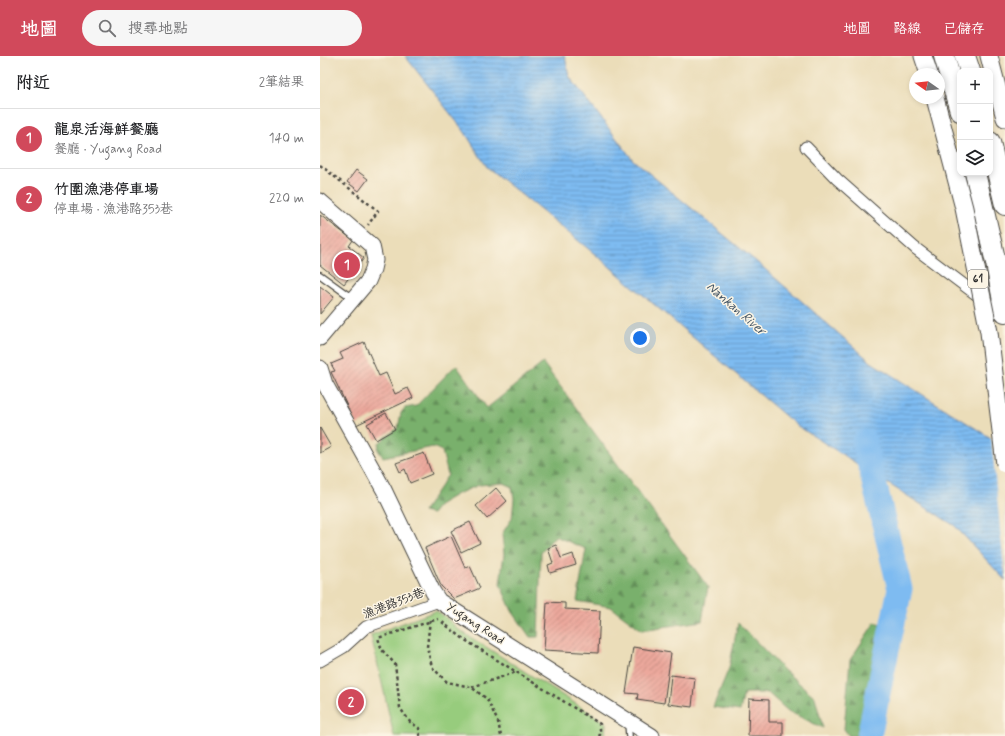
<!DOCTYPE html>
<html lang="zh-TW">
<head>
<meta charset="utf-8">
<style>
	:root { --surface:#fff; --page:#f6f6f6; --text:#202124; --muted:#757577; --line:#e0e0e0; --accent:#d1495b }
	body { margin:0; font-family:Mynerve,"LXGW WenKai TC",sans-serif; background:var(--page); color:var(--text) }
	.controls { position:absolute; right:12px; top:12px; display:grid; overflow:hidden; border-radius:8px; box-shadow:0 2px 6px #0003 }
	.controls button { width:36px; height:36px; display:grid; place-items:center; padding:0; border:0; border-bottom:1px solid var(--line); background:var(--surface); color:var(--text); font:20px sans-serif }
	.compass { position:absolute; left:589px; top:12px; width:36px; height:36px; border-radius:50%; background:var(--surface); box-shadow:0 2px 6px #0003; rotate:284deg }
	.you { position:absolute; left:320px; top:282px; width:14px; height:14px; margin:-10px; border:3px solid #fff; border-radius:50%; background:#1a73e8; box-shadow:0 0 0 6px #1a73e833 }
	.badge { display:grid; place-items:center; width:26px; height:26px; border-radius:50%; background:var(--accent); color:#fff; font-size:13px; font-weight:700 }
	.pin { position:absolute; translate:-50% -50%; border:2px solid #fff; box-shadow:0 1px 4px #0006 }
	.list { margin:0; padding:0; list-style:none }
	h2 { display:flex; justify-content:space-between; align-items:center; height:52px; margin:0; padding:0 16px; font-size:17px }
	h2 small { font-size:13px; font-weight:400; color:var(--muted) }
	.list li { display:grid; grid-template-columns:26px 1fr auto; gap:12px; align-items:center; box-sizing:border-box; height:60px; padding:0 16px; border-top:1px solid var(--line) }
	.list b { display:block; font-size:15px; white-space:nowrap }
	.list p { margin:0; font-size:13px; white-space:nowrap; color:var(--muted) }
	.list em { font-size:13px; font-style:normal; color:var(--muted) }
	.icon { flex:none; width:22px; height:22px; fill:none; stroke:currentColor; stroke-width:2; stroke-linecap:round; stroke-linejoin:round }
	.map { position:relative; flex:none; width:685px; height:680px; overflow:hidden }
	header { display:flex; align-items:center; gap:24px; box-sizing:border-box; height:56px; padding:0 20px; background:var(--accent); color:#fff }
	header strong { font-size:19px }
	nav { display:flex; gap:22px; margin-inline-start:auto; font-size:14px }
	.search { width:280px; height:36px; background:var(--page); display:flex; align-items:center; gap:10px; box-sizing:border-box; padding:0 14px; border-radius:22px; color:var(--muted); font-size:15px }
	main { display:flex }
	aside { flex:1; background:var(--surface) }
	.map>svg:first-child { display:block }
	.forest { fill:url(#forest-firs); stroke:#526e4c }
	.park { fill:#97cc7d; stroke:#617c54 }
	.water { fill:url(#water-rules); stroke:#54738e }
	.pier { fill:#ebddb9 }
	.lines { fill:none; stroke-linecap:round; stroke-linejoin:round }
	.river { stroke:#7ebbf1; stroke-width:25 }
	.building { fill:url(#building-hatch) }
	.lane-casing { stroke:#484640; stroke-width:8 }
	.street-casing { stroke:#484640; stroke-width:13 }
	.secondary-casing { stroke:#484640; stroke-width:17 }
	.primary-casing { stroke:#484640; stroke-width:19 }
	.highway-casing { stroke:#484640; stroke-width:22 }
	.path { stroke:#484640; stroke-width:2.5; stroke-dasharray:3 3; stroke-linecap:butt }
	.lane { stroke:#fff; stroke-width:5.5 }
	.street { stroke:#fff; stroke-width:11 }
	.secondary { stroke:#fff; stroke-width:15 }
	.primary { stroke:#fff; stroke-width:17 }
	.highway { stroke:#fff; stroke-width:20 }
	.primary-bridge-casing { stroke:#484640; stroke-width:19; stroke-linecap:butt }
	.primary-bridge { stroke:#fff; stroke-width:17 }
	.labels { text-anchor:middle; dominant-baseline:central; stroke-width:3; stroke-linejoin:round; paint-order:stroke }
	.shield { fill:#fcf5e5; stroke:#6a6863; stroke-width:1 }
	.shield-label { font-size:11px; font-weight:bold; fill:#2b2b2b }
	.street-label { font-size:12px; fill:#2b2b2b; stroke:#fcf5e5 }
	.water-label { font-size:13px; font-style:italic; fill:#445666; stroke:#fcf5e5 }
</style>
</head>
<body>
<header>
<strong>地圖</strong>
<div class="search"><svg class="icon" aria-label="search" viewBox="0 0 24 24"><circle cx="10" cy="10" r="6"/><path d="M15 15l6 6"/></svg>搜尋地點</div>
<nav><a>地圖</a><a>路線</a><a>已儲存</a></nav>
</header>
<main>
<aside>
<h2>附近<small>2筆結果</small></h2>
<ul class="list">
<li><span class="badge">1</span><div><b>龍泉活海鮮餐廳</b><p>餐廳 · Yugang Road</p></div><em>140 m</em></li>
<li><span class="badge">2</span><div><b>竹圍漁港停車場</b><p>停車場 · 漁港路353巷</p></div><em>220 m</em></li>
</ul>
</aside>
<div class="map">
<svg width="685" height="680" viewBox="0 0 685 680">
	<defs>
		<pattern id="forest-firs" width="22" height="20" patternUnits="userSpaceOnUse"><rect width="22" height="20" fill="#79b06c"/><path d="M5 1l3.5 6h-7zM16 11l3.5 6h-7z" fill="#638f59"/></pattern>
		<pattern id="water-rules" width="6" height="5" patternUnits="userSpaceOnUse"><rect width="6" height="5" fill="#7ebbf1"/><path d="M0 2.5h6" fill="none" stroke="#6798c3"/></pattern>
		<pattern id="building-hatch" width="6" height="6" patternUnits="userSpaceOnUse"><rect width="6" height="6" fill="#eca89c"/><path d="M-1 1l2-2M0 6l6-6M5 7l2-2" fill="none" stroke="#bf897f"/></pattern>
	</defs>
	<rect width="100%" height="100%" fill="#fcf5e5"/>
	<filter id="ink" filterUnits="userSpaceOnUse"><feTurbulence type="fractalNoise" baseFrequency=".025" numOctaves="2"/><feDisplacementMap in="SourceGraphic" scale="8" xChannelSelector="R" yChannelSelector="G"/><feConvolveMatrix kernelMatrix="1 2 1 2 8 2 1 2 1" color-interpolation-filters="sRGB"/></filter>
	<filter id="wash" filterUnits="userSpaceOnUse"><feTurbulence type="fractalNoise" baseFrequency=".012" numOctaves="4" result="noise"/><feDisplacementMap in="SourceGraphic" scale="16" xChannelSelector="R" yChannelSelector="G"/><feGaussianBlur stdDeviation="0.9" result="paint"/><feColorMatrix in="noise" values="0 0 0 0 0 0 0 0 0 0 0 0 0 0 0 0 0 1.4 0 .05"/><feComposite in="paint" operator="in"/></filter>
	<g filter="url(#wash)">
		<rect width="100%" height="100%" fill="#ebddb9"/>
		<g class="forest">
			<path d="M223 307 388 531 382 565 322 574 291 551 257 545 266 493 235 480 221 497 218 581H210L192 555 180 528 184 498 182 478 192 462 194 443 192 431 183 427 159 429 137 438 120 448 112 458 103 456 128 419 122 395 113 391 63 401 58 394 59 387 78 372 81 357 85 352 96 350 136 309 167 352Z"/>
			<path d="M555 566 566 570 541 680H529L524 673 530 604Z"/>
			<path d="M418 567 465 615 495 641 503 672 468 655 448 637H424L420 655 393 651 409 612Z"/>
		</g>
		<path class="park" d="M116 555 124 560 139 574 286 667 285 680H74L51 579Z"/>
		<path class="water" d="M85 0H245L249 20 313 104 438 207 551 306 685 391V524L635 470 476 369 276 199 167 111 144 75Z"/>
		<path class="pier" d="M671 380 685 389V521Z"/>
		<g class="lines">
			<path class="river" d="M544 385 580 533 549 680"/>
		</g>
		<g id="blocks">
			<g class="building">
				<path d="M36 114 48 123 39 135 27 126Z"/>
				<path d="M0 159 33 184 29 190 44 202 24 228 0 209Z"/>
				<path d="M0 230 14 241 0 258Z"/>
				<path d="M44 286 59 320 66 317 75 338 88 332 93 342 36 369 11 316 15 315 11 308 23 303 20 297Z"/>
				<path d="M66 357 75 373 56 384 47 368Z"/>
				<path d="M0 372 11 391 0 397Z"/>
				<path d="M104 397 112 418 90 427 85 413 80 416 76 407Z"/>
				<path d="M176 432 187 445 167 463 156 450Z"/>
				<path d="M150 466 160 487 141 496 131 475Z"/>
				<path d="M131 480 145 512 150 510 160 532 134 543 121 530 105 492Z"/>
				<path d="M236 489 241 502 253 498 256 509 230 517 228 509 233 507 228 492Z"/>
				<path d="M227 546 245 547V553L280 555 278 597 224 594Z"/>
				<path d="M313 591 351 597 344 647 317 643 318 638 306 637Z"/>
				<path d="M351 619 375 622 372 651 348 648Z"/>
				<path d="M429 643 449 644V666H463V680H428Z"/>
			</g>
		</g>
	</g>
	<g filter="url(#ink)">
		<use href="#blocks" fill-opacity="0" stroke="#484640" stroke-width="1"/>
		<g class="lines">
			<defs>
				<g id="lane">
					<path d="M0 219 32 242"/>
					<path d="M308 667 309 680"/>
				</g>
				<g id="street">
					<path d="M486 91 517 123 595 192 685 260"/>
					<path d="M0 605 24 591 46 571 119 545"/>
				</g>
				<g id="secondary">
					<path d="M0 145 52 190 55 204 53 213 48 225 0 282"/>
					<path d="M0 312 5 328 64 434 113 536 119 545 332 680"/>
				</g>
				<g id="primary">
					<path d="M603 0 609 18"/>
					<path d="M669 0 685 62"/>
				</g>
				<g id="highway">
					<path d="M624 0 640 55"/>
					<path d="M645 0 650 15"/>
					<path d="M670 86 685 149"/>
					<path d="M655 117 676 207 685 256"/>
				</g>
			</defs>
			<use href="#lane" class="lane-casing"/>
			<use href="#street" class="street-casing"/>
			<use href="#secondary" class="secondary-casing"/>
			<use href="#primary" class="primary-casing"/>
			<use href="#highway" class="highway-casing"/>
			<g class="path">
				<path d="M0 109 58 155 48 169"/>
				<path d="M110 564 107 591 112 611 127 626 151 631 167 643 178 666 181 680"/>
				<path d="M122 566 145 584 280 668V679L278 680"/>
				<path d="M152 631 196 616"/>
				<path d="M100 680 99 672 90 666 80 652 75 608 62 594 58 582 118 563"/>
			</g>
			<use href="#lane" class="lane"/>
			<use href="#street" class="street"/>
			<use href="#secondary" class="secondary"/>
			<use href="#primary" class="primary"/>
			<use href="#highway" class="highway"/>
			<defs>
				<path id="primary-bridge" d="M615 42 644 152 669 276 685 408"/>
			</defs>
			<use href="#primary-bridge" class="primary-bridge-casing"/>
			<use href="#primary-bridge" class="primary-bridge"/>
		</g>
	</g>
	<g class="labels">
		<rect class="shield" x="648" y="214" width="20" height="18" rx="3"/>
		<g class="shield-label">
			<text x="658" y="223">61</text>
		</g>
		<g class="street-label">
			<text transform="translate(74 548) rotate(-21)">漁港路353巷</text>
			<text transform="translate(155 568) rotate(33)">Yugang Road</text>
		</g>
		<g class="water-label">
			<text transform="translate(416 253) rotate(41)">Nankan River</text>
		</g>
	</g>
</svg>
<div class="controls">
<button>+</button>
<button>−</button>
<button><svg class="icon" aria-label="layers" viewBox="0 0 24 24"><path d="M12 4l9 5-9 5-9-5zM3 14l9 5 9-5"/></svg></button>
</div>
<svg class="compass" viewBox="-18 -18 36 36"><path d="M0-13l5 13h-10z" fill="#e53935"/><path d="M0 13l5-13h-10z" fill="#757577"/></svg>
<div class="you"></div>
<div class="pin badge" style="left:27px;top:209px">1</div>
<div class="pin badge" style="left:31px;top:646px">2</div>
</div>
</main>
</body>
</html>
